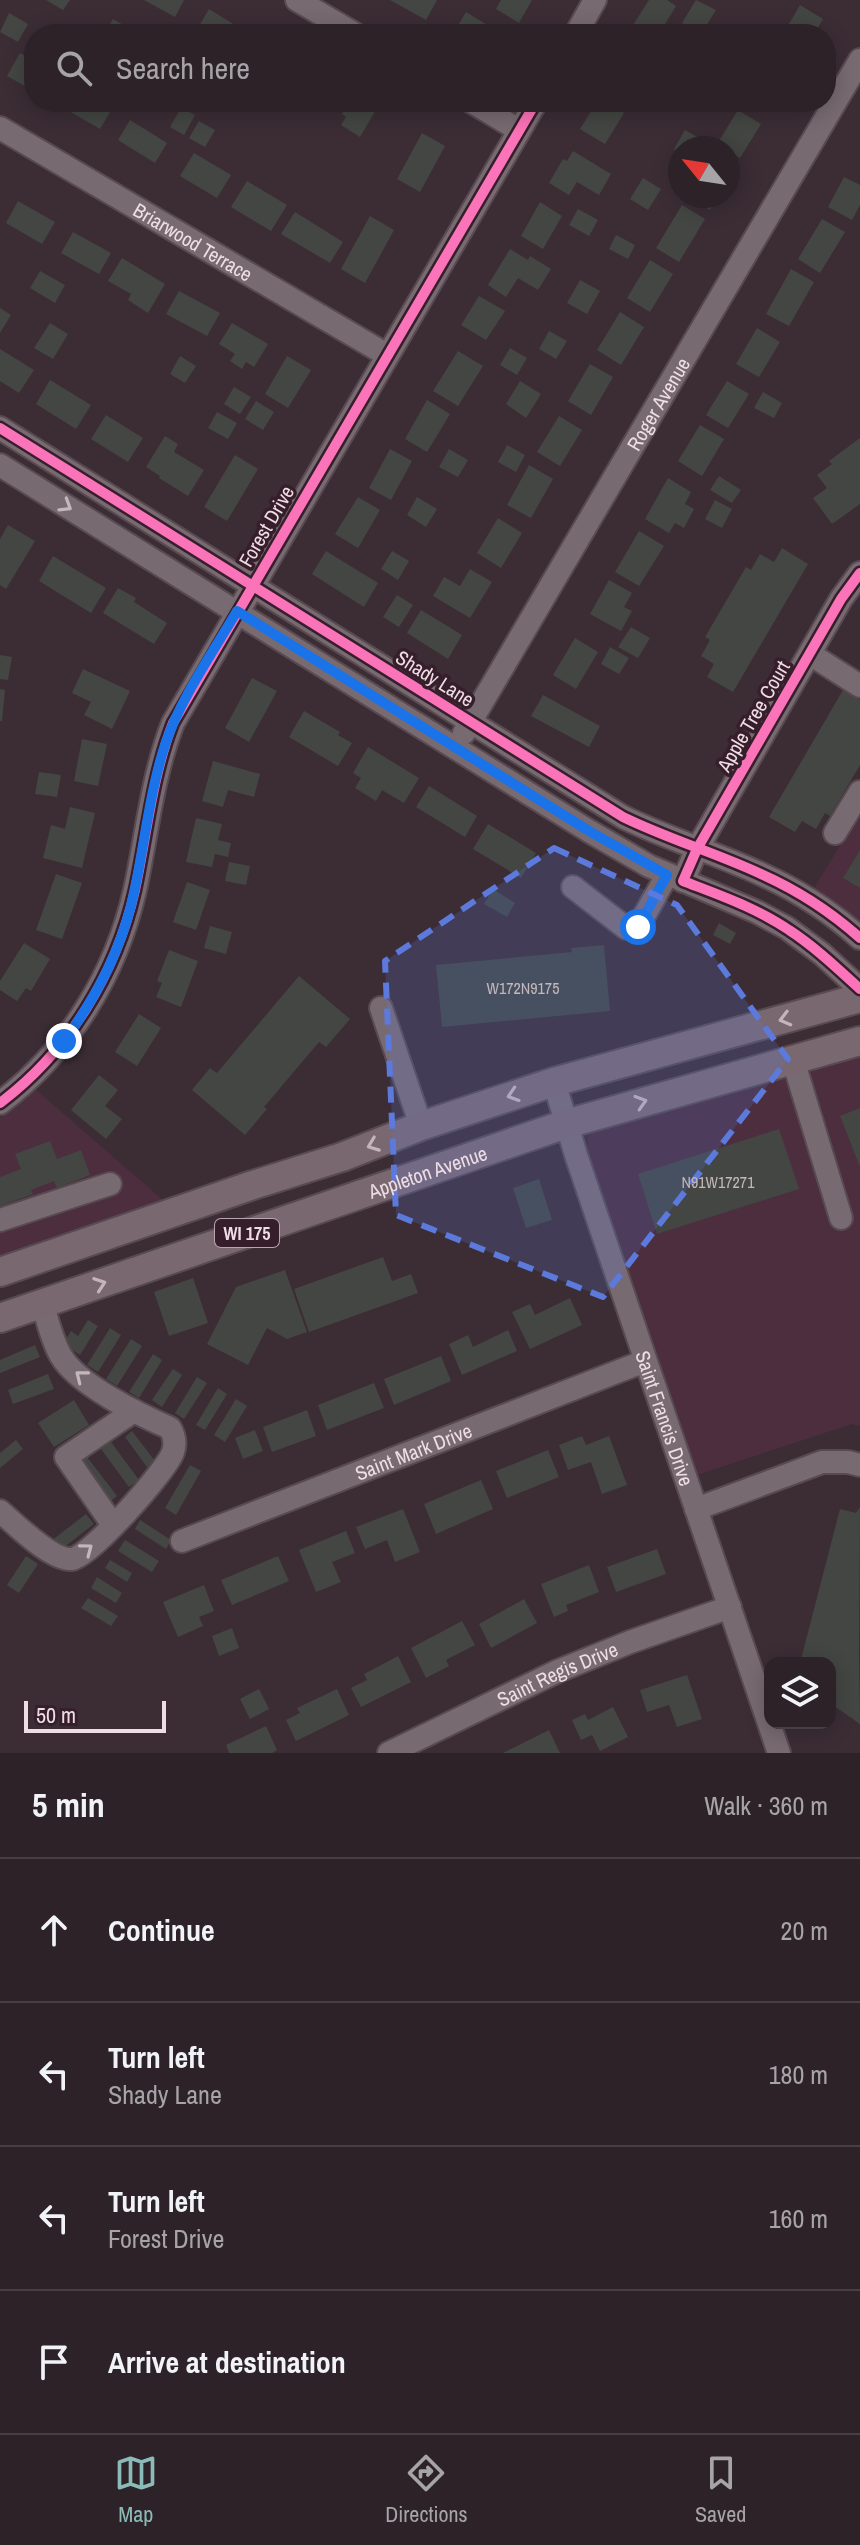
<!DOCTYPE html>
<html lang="en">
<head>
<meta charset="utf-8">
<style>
	:root { --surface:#2d2228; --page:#352a30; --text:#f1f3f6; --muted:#a7a4a8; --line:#483f45; --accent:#8bbbb9 }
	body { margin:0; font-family:"Archivo Narrow",sans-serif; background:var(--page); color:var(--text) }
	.controls { position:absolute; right:24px; bottom:24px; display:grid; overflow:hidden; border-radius:16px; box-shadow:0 4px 20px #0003 }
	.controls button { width:72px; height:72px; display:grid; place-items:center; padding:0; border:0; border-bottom:2px solid var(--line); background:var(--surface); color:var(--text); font:40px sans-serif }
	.compass { position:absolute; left:668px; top:136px; width:72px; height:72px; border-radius:50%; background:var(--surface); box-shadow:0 4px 20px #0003; rotate:300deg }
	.scale { position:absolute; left:24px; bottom:20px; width:142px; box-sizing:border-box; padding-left:8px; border:4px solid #efdde5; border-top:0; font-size:22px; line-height:28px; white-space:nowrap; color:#efdde5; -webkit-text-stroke:6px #371e2b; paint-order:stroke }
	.stop { position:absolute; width:24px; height:24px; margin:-18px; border:6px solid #1a73e8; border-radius:50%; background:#fff }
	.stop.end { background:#1a73e8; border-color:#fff; box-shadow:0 2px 8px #0008 }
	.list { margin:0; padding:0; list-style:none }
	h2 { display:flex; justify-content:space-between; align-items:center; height:104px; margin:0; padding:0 32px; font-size:34px }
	h2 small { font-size:26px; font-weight:400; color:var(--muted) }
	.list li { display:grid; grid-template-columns:52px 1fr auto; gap:24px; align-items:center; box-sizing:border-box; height:144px; padding:0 32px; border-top:2px solid var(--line) }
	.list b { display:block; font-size:30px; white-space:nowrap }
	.list p { margin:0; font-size:26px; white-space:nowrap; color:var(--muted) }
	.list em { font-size:26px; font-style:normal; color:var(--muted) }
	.icon { flex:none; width:44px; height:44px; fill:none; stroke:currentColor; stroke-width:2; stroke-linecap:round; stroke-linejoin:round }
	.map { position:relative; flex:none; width:860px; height:1753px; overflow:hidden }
	.search { position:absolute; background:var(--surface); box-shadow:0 4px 20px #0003; left:24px; right:24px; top:24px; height:88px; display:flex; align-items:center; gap:20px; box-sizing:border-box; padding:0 28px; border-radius:32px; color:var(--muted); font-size:30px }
	.sheet { height:680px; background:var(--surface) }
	nav { display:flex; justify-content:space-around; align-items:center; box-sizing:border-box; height:112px; border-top:2px solid var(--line); background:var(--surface); font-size:22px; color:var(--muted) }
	nav a { display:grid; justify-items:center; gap:4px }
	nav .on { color:var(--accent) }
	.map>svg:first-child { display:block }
	.built { fill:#4c2e3e }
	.building { fill:#434642 }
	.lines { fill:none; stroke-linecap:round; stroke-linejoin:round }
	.minor-casing { stroke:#584a51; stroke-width:26 }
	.major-casing { stroke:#584a51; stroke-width:32 }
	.minor { stroke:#786a71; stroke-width:22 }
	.major { stroke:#7a6871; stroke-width:28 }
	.cycleway-casing { stroke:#371e2b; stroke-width:15 }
	.cycleway { stroke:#fb73b8; stroke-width:10 }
	.oneway { stroke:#c5b5bc }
	.oneway2 { stroke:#c6b4bc }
	.route { stroke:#1a73e8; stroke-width:10 }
	.marked { fill:#5c79dc; fill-opacity:0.2; stroke:#5c79dc; stroke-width:6; stroke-dasharray:16 10; stroke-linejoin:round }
	.labels { text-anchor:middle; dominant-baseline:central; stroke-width:7; stroke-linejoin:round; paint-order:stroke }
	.number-label { font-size:16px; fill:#c4b7bc }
	.shield { fill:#371e2b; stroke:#b8a4ad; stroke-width:2 }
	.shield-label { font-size:18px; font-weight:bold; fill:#efdde5 }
	.street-label { font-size:20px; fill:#efdde5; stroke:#371e2b }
</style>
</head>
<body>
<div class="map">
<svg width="860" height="1753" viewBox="0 0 860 1753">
	<rect width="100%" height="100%" fill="#3c2d35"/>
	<g class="built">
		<path d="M860 813V924L813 890Z"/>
		<path d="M860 1052V1426L852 1424 697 1475 587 1151 589 1133 596 1127Z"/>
		<path d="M35 1089 164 1201 0 1255V1118Z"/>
	</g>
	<g class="building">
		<path d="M46 0H70L63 10Z"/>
		<path d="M144 0H184L175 17Z"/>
		<path d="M390 0H437L426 20Z"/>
		<path d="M501 0H532L519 23 496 9Z"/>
		<path d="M649 0H667L676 6 659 34H648L633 25Z"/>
		<path d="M696 0 716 10 701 34 682 23Z"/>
		<path d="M800 5 823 19 814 34H783Z"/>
		<path d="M209 9 243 30 241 34H200L196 31Z"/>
		<path d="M466 12 502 34H453Z"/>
		<path d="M9 13 28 24 18 42 0 32Z"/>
		<path d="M113 19 139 34H104Z"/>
		<path d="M20 53 34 61V91L7 76Z"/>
		<path d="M65 102H105L113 107 100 129 62 107Z"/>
		<path d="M349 102H367L377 108 360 137 341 125 346 117 342 114Z"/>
		<path d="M597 102H605L624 113 605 144 580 129Z"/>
		<path d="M181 108 195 115 184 135 170 127Z"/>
		<path d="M738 110 761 124 740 158 728 150V148L717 144Z"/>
		<path d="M130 120 167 143 155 163 118 140Z"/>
		<path d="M199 121 215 130 205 147 189 138Z"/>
		<path d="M685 130 706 142 702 148H680V153L674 149Z"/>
		<path d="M422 133 445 146 420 192 397 179Z"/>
		<path d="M573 151 611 174 599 195 577 182 569 195 549 183 563 159 567 161Z"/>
		<path d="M194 153 231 175 217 198 180 176Z"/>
		<path d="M844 177 860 185V205L852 220 828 207Z"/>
		<path d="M643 178 661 189 648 210 630 199Z"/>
		<path d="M247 181 287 205 271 231 231 207Z"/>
		<path d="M687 196H718L710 210Z"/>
		<path d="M18 201 55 222 42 244 6 223Z"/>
		<path d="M540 202 562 216 543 249 521 236Z"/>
		<path d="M682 205 705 219 679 262 656 248Z"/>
		<path d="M578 209 598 220 589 236 569 225Z"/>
		<path d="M295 212 343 242 330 263 281 234Z"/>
		<path d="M370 216 394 230 365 283 341 269Z"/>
		<path d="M822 219 845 232 820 273 798 259Z"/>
		<path d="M73 232 111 253 99 274 61 253Z"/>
		<path d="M616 235 635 245 628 259 609 249Z"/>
		<path d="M510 249 528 260 530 256 551 269 538 290 518 278 506 297 488 285Z"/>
		<path d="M122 258 165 284 148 313 128 300 131 294 108 281Z"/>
		<path d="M650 260 673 274 650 312 627 298Z"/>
		<path d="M791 269 814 282 789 326 766 314Z"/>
		<path d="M40 271 65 285 55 303 30 288Z"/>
		<path d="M580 280 600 291 587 314 567 303Z"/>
		<path d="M179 291 220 313 207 336 166 314Z"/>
		<path d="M479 296 505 311 486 340 461 325Z"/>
		<path d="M0 308 11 315 0 333Z"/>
		<path d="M620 312 644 327 621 365 597 350Z"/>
		<path d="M50 323 68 334 53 359 34 348Z"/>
		<path d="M232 323 268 344 254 367 246 362 242 369 230 361 235 354 219 344Z"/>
		<path d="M757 328 780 342 759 377 736 364Z"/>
		<path d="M549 331 567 341 556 359 539 349Z"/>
		<path d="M510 348 527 358 517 375 500 365Z"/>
		<path d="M0 349 34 370 19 393 0 381Z"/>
		<path d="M458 351 483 366 458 406 433 391Z"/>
		<path d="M180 356 196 366 185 383 170 374Z"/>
		<path d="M287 356 311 370 288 408 265 394Z"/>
		<path d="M590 364 613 377 591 415 568 401Z"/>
		<path d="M50 380 91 405 76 429 36 404Z"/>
		<path d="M520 381 541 394 526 418 506 404Z"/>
		<path d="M727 381 749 394 728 428 706 415Z"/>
		<path d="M234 387 251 397 240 414 224 404Z"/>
		<path d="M763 392 782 403 774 418 754 408Z"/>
		<path d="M427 400 450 414 427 452 405 439Z"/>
		<path d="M256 401 274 412 263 430 245 419Z"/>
		<path d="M217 412 237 423 228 439 208 428Z"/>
		<path d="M106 415 143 438 128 462 91 439Z"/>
		<path d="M559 416 582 430 560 466 537 452Z"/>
		<path d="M700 425 724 439 702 476 678 461Z"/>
		<path d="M165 436 178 444 174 452 204 470 188 496 159 478 160 476 146 467Z"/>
		<path d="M860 438V504L832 524 813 498 827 488 817 475 832 464 829 461Z"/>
		<path d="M507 445 525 455 516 472 498 462Z"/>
		<path d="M390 449 412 461 391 500 369 488Z"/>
		<path d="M449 449 468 460 458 477 439 467Z"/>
		<path d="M235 455 258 469 227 521 204 507Z"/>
		<path d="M529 465 553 479 531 518 507 505Z"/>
		<path d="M719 476 741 490 732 503 710 490Z"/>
		<path d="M668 478 691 492 685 504 694 509 684 528 675 523 669 533 645 519Z"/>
		<path d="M358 497 380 510 358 548 335 534Z"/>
		<path d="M417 497 437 509 426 527 407 515Z"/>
		<path d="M715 500 732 509 722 528 705 519Z"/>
		<path d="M498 518 522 533 501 568 477 553Z"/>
		<path d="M8 525 35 541 6 589 0 585V539Z"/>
		<path d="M639 531 664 546 639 586 615 572Z"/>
		<path d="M782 548 808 564 733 692 707 677 714 664 701 656 710 640 705 637 746 567 751 570 760 554 774 562Z"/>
		<path d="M326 551 378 583 364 607 312 574Z"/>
		<path d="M392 551 409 561 398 580 381 569Z"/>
		<path d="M53 556 106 588 91 613 39 581Z"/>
		<path d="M470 569 492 582 470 618 433 596 444 577 460 586Z"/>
		<path d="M609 580 632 593 624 607 632 611 621 631 590 614Z"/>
		<path d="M118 588 136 598 134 602 167 623 154 644 103 613Z"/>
		<path d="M397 595 413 605 399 627 383 617Z"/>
		<path d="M421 610 462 635 448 659 407 633Z"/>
		<path d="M631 627 650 638 638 658 618 647Z"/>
		<path d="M575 638 598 652 576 689 553 675Z"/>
		<path d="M610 647 629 658 619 674 601 664Z"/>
		<path d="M0 655 12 657 8 680 0 679Z"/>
		<path d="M83 669 130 691 112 729 84 715 91 702 72 693Z"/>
		<path d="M252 678 277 691 249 742 225 728Z"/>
		<path d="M0 689 5 690 2 721H0Z"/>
		<path d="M843 690 860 700V765L830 816 825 813 816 829 802 821 795 832 769 817Z"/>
		<path d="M543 695 600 726 589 747 531 716Z"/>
		<path d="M304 711 340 732 338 735 352 743 338 766 289 737Z"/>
		<path d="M82 739 107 744 98 786 74 781Z"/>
		<path d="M368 747 419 778 404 803 382 790 376 801 355 788 361 778 353 773Z"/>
		<path d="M213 761 260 774 254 797 228 790 223 807 202 801Z"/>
		<path d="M39 772 61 775 57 797 35 794Z"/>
		<path d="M429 786 477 816 465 837 416 807Z"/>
		<path d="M70 807 95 813 82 868 43 858 51 825 65 829Z"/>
		<path d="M196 818 222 824 218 840 231 843 228 857 215 854 212 867 186 862Z"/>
		<path d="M488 824 536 853 521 878 473 849Z"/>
		<path d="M860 850V888L843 878Z"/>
		<path d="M229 862 250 866 246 885 225 881Z"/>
		<path d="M56 874 82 883 62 939 36 930Z"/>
		<path d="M187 882 210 890 196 930 173 922Z"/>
		<path d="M493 889 515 903 507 917 484 904Z"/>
		<path d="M719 923 736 933 730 944 713 935Z"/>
		<path d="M210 926 232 932 226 954 204 948Z"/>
		<path d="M24 943 50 959 31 991 26 988 17 1001 0 990V981Z"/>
		<path d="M604 945 610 1011 442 1027 436 965 572 952 571 948Z"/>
		<path d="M169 950 198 961 181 1007 156 997 162 983 157 981Z"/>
		<path d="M299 976 350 1019 326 1047 319 1042 264 1107 267 1109 245 1135 192 1090 210 1068 217 1073Z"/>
		<path d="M139 1014 161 1028 137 1066 115 1052Z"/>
		<path d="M99 1075 118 1090 105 1106 122 1119 106 1139 71 1110Z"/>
		<path d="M860 1108V1167L840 1116Z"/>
		<path d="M779 1129 799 1189 657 1234 638 1174Z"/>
		<path d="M50 1141 57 1159 81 1150 90 1175 57 1188 54 1181 31 1190 33 1194 0 1206V1177L21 1169 15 1154Z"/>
		<path d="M539 1179 552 1220 526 1228 513 1188Z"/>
		<path d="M383 1257 392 1281 411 1274 418 1293 309 1332 294 1289Z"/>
		<path d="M285 1270 307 1332 287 1339 267 1328 248 1365 207 1344 236 1287Z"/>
		<path d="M193 1278 208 1323 169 1336 154 1292Z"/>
		<path d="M570 1298 582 1325 530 1349 512 1312 530 1304 535 1315Z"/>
		<path d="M88 1320 98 1326 80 1355 63 1344 71 1331 78 1336Z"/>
		<path d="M110 1328 121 1335 98 1372 87 1365Z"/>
		<path d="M508 1330 517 1351 462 1375 449 1344 468 1335 473 1347Z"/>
		<path d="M131 1339 142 1346 117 1386 106 1379Z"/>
		<path d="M35 1345 40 1357 0 1373V1360Z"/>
		<path d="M153 1354 162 1360 139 1398 129 1392Z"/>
		<path d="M441 1356 451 1381 394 1405 384 1379Z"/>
		<path d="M173 1369 182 1375 162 1407 152 1400Z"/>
		<path d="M48 1374 54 1389 13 1404 8 1390Z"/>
		<path d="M197 1377 207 1383 184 1419 175 1413Z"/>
		<path d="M374 1383 384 1408 327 1430 318 1405Z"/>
		<path d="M218 1388 227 1394 205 1430 196 1425Z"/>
		<path d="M236 1399 247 1406 225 1442 214 1435Z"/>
		<path d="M74 1400 89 1425 54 1447 38 1423Z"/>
		<path d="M307 1410 316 1436 272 1452 263 1427Z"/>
		<path d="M255 1430 263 1451 243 1459 235 1438Z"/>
		<path d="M132 1431 155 1461 147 1467 125 1437Z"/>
		<path d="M582 1436 586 1445 609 1436 627 1485 602 1494 591 1462 568 1470 559 1445Z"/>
		<path d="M16 1440 23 1449 0 1468V1453Z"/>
		<path d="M111 1442 139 1480 129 1487 101 1449Z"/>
		<path d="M548 1450 559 1477 507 1498 496 1471Z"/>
		<path d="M87 1457 117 1496 107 1504 77 1464Z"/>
		<path d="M190 1465 201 1471 176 1515 165 1508Z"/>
		<path d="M481 1480 493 1509 436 1534 424 1504Z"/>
		<path d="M860 1507 859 1655 860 1724 830 1703V1663H800L840 1509 856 1513Z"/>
		<path d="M403 1509 420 1552 395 1562 387 1540 365 1549 356 1527Z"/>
		<path d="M86 1514 94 1524 59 1551 51 1541Z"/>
		<path d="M140 1520 171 1540 166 1549 135 1529Z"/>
		<path d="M346 1531 355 1553 332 1562 341 1582 316 1592 299 1550Z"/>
		<path d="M125 1540 159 1561 152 1572 118 1551Z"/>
		<path d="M657 1549 666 1574 616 1592 607 1567Z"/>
		<path d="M26 1556 38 1564 19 1593 7 1585Z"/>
		<path d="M278 1556 289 1581 232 1605 221 1580Z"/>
		<path d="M110 1560 132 1573 127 1582 105 1568Z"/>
		<path d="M589 1565 599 1592 566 1605 568 1611 554 1617 541 1584Z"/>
		<path d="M97 1577 122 1593 116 1603 91 1588Z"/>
		<path d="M204 1585 214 1611 199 1617 203 1626 178 1637 163 1602Z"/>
		<path d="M88 1598 118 1616 111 1626 81 1608Z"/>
		<path d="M524 1599 537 1623 491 1648 479 1624Z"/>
		<path d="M462 1621 475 1645 446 1660 449 1666 426 1678 411 1648Z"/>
		<path d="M232 1628 239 1648 219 1656 212 1636Z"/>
		<path d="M398 1656 411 1682 361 1707 351 1688 367 1680 364 1674Z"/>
		<path d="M687 1675 702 1719 677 1727 669 1705 647 1712 640 1690Z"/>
		<path d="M259 1689 269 1709 250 1719 240 1699Z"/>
		<path d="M337 1689 349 1715 296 1741 286 1720 300 1713 297 1708Z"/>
		<path d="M613 1707 628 1737 600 1751 592 1735 581 1740 572 1720 585 1714 588 1720Z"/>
		<path d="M266 1726 277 1750 272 1753H229L226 1745Z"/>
		<path d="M549 1730 560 1753H503Z"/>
	</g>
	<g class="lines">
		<defs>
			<g id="minor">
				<path d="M297 0 355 34"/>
				<path d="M576 34 595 0"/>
				<path d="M472 102 519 130"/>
				<path id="s1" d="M0 128 387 355"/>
				<path d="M0 428 623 817C668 839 716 853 761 874 797 890 831 912 860 938"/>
				<path d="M0 465 589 831 649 866 757 912 787 928 822 954 860 989"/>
				<path d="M810 654 860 686"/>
				<path id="s2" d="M464 733 860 60"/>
				<path d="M835 833 860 792"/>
				<path d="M683 881 697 849 841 599 860 573"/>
				<path d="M573 887 626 928 638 927 667 875"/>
				<path d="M381 1008 421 1126"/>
				<path d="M793 1060 841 1218"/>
				<path id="s3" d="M554 1082 576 1155 779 1753"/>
				<path d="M0 1103C69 1051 116 974 135 890 147 834 152 777 173 723L536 102"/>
				<path d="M0 1220 110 1184"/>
				<path d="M696 1509 822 1462H848L860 1465"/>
				<path d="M0 1511C15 1524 52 1561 72 1559 90 1557 167 1470 173 1452 176 1443 174 1435 170 1428 140 1415 78 1385 61 1356 52 1341 48 1321 42 1303"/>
				<path d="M113 1525 66 1457 134 1411"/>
				<path id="s4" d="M182 1541 645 1361"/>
				<path id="s5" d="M389 1753 558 1671 630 1642 730 1607"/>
			</g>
			<g id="major">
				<path d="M0 1272 253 1185 342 1157 421 1126 554 1082 860 998"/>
				<path id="s6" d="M0 1318 566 1124 860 1041"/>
			</g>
		</defs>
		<use href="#minor" class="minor-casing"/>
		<use href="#major" class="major-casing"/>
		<use href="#minor" class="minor"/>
		<use href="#major" class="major"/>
		<defs>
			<g id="cycleway">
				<path d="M0 428 623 817C668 839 716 853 761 874 797 890 831 912 860 938"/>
				<path d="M860 573 841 599 697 849 683 881C719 895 757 908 789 930 815 947 837 968 860 989"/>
				<path d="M0 1103C69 1051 116 974 135 890 147 834 152 777 173 723L536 102"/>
			</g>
		</defs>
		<use href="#cycleway" class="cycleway-casing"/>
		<use href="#cycleway" class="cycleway"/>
	</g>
	<defs><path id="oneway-chevron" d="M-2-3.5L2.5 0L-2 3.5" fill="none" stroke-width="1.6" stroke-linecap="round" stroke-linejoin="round" transform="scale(2)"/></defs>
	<g class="oneway">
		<use href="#oneway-chevron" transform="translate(66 506) rotate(32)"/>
		<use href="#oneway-chevron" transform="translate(81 1376) rotate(-142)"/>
		<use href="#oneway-chevron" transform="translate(87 1549) rotate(-37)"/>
	</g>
	<g class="oneway2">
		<use href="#oneway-chevron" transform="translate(785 1019) rotate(165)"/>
		<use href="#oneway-chevron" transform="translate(513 1095) rotate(162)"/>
		<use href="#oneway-chevron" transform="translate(641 1102) rotate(-17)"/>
		<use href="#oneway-chevron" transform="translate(373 1145) rotate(159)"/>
		<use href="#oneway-chevron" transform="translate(100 1284) rotate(-19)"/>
	</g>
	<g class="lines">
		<path class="route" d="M64 1041C98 995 124 944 135 888 145 841 150 791 165 745 179 701 213 652 237 611L589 831 667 875 638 927"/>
	</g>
	<path class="marked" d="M554 848 677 905 788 1059 603 1297 396 1215 385 961Z"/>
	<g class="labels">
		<g class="number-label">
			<text x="523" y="988">W172N9175</text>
			<text x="718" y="1182">N91W17271</text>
		</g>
		<rect class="shield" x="215" y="1219" width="64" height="28" rx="6"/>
		<g class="shield-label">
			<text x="247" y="1233">WI 175</text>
		</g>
		<g class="street-label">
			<text stroke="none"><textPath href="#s1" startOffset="224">Briarwood Terrace</textPath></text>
			<text stroke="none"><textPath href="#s2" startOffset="382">Roger Avenue</textPath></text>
			<text transform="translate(266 526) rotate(-60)">Forest Drive</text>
			<text transform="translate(435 678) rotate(32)">Shady Lane</text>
			<text transform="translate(753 716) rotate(-60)">Apple Tree Court</text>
			<text stroke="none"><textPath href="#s6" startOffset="452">Appleton Avenue</textPath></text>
			<text stroke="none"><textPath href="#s3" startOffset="354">Saint Francis Drive</textPath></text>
			<text stroke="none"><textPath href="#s4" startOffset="248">Saint Mark Drive</textPath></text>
			<text stroke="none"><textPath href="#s5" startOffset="186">Saint Regis Drive</textPath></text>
		</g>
	</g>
</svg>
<div class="controls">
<button><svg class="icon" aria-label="layers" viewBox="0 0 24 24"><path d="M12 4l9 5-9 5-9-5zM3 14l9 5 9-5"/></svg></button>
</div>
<svg class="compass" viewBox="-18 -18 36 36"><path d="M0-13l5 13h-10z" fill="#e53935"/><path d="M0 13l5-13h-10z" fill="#a7a4a8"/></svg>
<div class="scale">50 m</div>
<div class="stop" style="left:638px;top:927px"></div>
<div class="stop end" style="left:64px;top:1041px"></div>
<div class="search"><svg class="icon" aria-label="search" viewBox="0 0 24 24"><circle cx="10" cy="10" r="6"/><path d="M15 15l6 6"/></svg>Search here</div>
</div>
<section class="sheet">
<h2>5 min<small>Walk · 360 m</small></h2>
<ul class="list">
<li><svg class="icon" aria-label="ahead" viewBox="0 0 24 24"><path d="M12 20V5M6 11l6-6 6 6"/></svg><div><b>Continue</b></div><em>20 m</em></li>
<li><svg class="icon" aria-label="left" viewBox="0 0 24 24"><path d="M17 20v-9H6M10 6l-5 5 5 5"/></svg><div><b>Turn left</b><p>Shady Lane</p></div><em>180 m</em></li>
<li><svg class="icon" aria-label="left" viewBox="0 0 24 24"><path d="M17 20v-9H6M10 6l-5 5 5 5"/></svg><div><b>Turn left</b><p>Forest Drive</p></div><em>160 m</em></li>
<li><svg class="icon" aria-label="arrive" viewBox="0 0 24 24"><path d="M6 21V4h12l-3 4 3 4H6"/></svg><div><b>Arrive at destination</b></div></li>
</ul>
</section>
<nav>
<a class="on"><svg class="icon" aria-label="map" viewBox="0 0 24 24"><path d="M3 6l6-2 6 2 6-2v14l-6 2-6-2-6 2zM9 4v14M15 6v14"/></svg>Map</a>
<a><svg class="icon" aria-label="directions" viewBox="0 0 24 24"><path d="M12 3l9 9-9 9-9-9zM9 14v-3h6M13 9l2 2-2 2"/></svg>Directions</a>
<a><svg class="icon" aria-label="saved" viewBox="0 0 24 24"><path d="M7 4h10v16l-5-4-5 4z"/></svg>Saved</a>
</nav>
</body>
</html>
